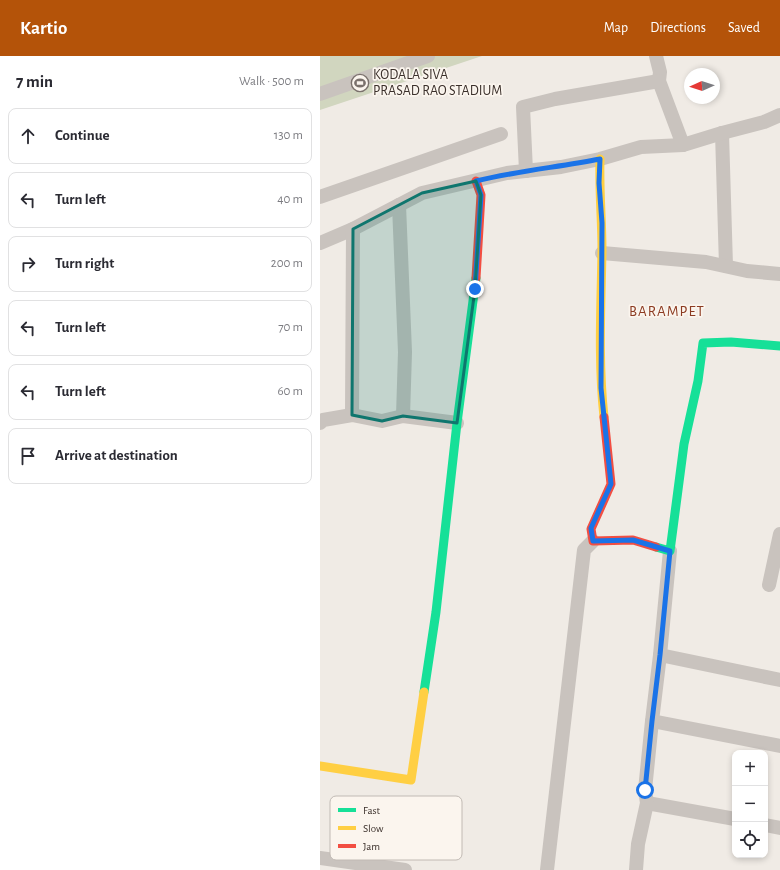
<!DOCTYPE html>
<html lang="en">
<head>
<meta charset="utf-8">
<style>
	:root { --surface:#fff; --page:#f2f2f3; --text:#2b2b33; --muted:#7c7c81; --line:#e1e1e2; --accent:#b45309 }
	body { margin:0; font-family:"Alegreya Sans",sans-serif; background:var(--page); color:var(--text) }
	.controls { position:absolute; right:12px; bottom:12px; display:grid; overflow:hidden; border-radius:8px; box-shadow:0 2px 6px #0003 }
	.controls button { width:36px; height:36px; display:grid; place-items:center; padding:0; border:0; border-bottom:1px solid var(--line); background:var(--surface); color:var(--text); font:20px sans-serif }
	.compass { position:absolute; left:364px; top:12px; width:36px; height:36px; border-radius:50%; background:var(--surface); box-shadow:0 2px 6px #0003; rotate:267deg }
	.stop { position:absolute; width:12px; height:12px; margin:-9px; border:3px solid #1a73e8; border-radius:50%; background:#fff }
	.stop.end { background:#1a73e8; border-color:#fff; box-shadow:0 1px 4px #0008 }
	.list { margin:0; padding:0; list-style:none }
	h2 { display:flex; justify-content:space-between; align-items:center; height:52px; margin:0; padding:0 16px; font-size:17px }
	h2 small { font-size:13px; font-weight:400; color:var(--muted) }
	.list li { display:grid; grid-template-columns:26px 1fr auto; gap:12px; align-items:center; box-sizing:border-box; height:56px; margin:0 8px 8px; padding:0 8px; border:1px solid var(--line); border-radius:8px }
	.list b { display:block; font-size:15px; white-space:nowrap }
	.list em { font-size:13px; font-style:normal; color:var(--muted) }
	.icon { flex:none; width:22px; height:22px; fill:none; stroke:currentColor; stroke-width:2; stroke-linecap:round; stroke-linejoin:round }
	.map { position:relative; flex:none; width:460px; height:814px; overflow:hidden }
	header { display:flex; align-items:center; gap:24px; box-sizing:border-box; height:56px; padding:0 20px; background:var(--accent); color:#fff }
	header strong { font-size:19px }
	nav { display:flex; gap:22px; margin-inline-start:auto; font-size:14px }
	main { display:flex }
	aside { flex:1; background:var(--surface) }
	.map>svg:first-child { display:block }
	.green { fill:#d1d6bf }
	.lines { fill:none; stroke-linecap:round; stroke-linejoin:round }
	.street { stroke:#c9c3be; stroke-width:14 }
	.fast { stroke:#16e098; stroke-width:9 }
	.slow { stroke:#ffcf43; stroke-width:9 }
	.jam { stroke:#f24e42; stroke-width:9 }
	.route { stroke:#1a73e8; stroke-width:5 }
	.marked { fill:#0f766e; fill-opacity:0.2; stroke:#0f766e; stroke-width:3; stroke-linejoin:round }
	.labels { text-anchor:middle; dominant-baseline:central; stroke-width:3.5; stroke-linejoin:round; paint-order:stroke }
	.poi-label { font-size:14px; fill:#3b302b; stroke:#fbf5ee; text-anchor:start }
	.neighbourhood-label { font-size:15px; letter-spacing:1px; fill:#8c3b22; stroke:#fbf5ee }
	.key { fill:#fbf5ee; stroke:#c1bab4; stroke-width:1 }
	.key-label { font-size:11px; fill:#3b302b }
</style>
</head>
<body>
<header>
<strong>Kartio</strong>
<nav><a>Map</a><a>Directions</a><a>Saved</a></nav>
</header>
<main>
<aside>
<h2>7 min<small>Walk · 500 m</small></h2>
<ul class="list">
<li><svg class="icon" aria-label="ahead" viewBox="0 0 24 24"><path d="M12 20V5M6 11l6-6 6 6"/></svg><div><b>Continue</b></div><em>130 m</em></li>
<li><svg class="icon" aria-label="left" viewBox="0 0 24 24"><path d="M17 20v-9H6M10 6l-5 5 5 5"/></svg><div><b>Turn left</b></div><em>40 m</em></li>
<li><svg class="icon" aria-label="right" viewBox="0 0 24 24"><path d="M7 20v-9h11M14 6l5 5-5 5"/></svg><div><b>Turn right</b></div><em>200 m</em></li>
<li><svg class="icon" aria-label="left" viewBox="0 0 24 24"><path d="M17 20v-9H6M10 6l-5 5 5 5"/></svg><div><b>Turn left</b></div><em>70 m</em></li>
<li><svg class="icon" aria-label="left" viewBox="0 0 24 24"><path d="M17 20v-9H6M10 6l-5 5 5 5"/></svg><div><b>Turn left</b></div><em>60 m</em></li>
<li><svg class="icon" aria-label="arrive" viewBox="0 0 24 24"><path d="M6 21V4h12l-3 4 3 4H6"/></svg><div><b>Arrive at destination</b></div></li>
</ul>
</aside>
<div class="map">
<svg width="460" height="814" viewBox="0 0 460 814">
	<rect width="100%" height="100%" fill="#f0ebe5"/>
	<path class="green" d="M0 0H162L0 54Z"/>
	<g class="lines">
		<g class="street">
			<path d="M336 0 340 16 339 25 363 89"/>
			<path d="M0 38 108 0"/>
			<path d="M402 77 406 210"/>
			<path d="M206 115 203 51 235 43 339 25"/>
			<path d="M0 141 181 78"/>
			<path d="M79 149 85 296 83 360"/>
			<path d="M0 187 33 173 102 137 187 117 241 111 280 103 321 91 363 89 402 77 444 66 460 59"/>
			<path d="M282 197 386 206 427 215 460 218"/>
			<path d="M32 359 33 173"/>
			<path d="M0 367 3 364 32 359 62 365 83 360 137 367"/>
			<path d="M449 529 460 478"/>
			<path d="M340 599 460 624"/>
			<path d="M332 665 460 690"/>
			<path d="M327 747 415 763"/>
			<path d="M445 769 460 772"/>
			<path d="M0 802 85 814"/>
			<path d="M227 814 264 494 273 485"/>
			<path d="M316 814 318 788 327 747 325 734 332 665 340 599 350 495"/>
		</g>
		<g class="fast">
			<path d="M336 491 350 495 364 388 378 325 383 287 411 286 460 290"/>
			<path d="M104 636 116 556 137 367 156 222"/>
		</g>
		<g class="slow">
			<path d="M280 103C279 134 282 164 282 195 281 250 278 306 284 361"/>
			<path d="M0 710 91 724 104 636"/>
		</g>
		<g class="jam">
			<path d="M156 222 161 139 156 125"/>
			<path d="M284 361 291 428 271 473 273 485 313 484 336 491"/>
		</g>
	</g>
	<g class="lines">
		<path class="route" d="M155 233 161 139 156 125C197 115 239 111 280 103L279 127 282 167 281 332 291 428 271 472 273 485 313 484 350 495 340 599 332 665 325 734"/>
	</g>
	<path class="marked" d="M156 125 161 139 155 233 137 367 83 360 62 365 32 359 33 173 102 137Z"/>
	<defs>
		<symbol id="stadium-ring" viewBox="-11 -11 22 22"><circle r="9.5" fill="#fbf5ee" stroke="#7a716c" stroke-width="1.5"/><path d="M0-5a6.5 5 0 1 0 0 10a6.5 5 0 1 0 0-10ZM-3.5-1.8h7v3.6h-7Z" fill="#7a716c"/></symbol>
	</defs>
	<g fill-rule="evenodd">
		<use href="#stadium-ring" x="30" y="17" width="20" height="20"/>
	</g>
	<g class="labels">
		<g class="poi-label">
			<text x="53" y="19">KODALA SIVA<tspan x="53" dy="16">PRASAD RAO STADIUM</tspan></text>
		</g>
		<g class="neighbourhood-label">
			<text x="347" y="255">BARAMPET</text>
		</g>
	</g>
	<rect x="10" y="740" width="132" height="64" rx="6" class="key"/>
	<rect x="18" y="752" width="18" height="4" fill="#16e098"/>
	<rect x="18" y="770" width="18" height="4" fill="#ffcf43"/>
	<rect x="18" y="788" width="18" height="4" fill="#f24e42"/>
	<g class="key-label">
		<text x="43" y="758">Fast</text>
		<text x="43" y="776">Slow</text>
		<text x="43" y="794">Jam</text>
	</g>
</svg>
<div class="controls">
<button>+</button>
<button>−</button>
<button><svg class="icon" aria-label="locate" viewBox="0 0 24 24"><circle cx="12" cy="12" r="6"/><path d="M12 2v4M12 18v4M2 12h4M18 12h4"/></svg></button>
</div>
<svg class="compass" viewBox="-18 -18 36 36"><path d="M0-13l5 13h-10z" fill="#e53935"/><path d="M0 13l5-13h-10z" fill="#7c7c81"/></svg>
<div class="stop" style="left:325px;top:734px"></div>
<div class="stop end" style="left:155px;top:233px"></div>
</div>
</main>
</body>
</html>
